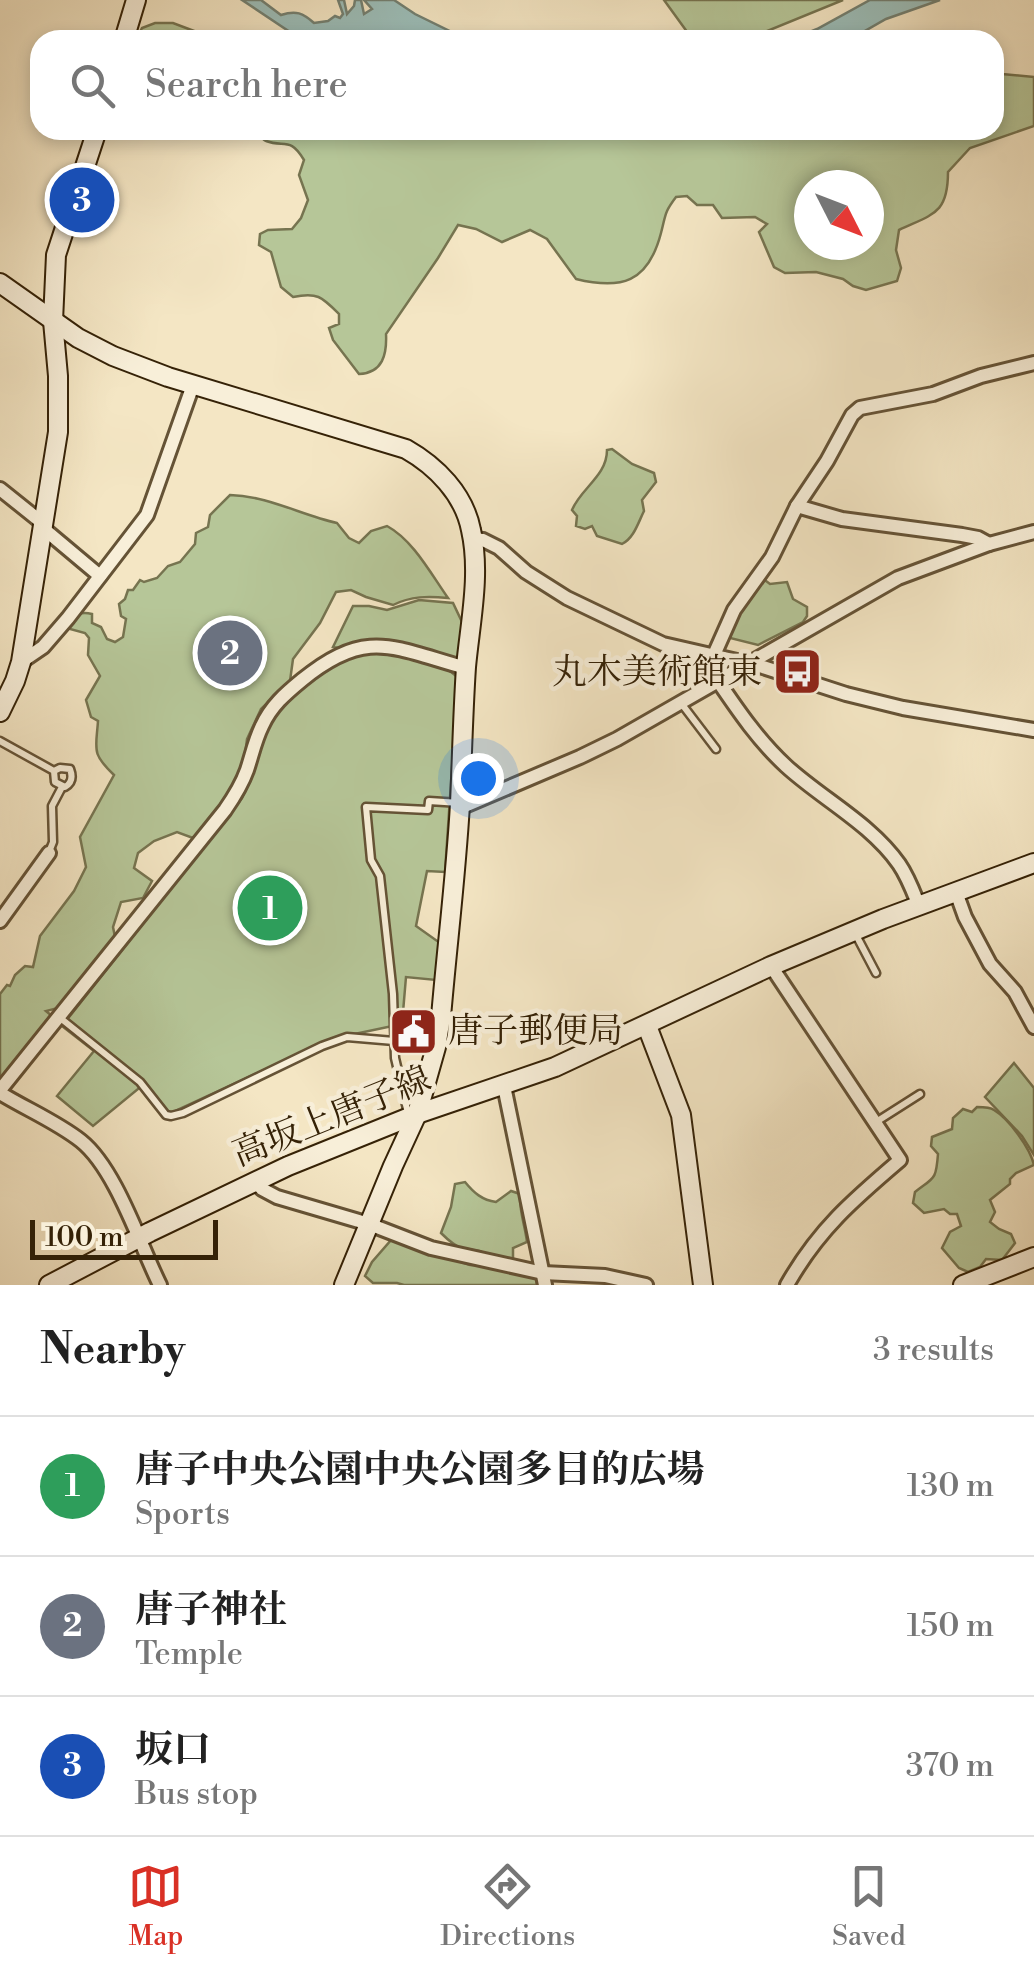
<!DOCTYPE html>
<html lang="en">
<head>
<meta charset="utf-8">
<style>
	:root { --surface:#fff; --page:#f2f2f2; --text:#222; --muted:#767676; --line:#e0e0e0; --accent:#d93025 }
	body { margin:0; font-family:"Libre Bodoni","Noto Serif JP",serif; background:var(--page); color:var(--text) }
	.compass { position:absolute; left:794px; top:170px; width:90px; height:90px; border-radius:50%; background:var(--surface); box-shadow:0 5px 15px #0003; rotate:132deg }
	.scale { position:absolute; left:30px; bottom:25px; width:188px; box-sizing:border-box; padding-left:10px; border:5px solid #352207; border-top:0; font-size:28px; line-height:35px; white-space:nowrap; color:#352207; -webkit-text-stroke:8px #f8efd9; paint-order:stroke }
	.you { position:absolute; left:478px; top:778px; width:35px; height:35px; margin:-25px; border:8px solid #fff; border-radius:50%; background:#1a73e8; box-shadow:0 0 0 15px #1a73e833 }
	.badge { display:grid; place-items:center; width:65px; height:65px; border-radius:50%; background:var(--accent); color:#fff; font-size:32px; font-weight:700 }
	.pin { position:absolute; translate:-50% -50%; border:5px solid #fff; box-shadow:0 2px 10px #0006 }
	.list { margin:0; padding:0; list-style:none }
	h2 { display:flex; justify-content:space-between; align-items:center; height:130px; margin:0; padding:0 40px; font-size:42px }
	h2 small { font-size:32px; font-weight:400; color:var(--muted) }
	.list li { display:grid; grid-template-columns:65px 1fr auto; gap:30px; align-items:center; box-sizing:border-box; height:140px; padding:0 40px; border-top:2px solid var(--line) }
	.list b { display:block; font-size:38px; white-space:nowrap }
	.list p { margin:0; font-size:32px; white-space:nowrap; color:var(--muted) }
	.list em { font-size:32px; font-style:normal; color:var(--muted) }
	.icon { flex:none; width:55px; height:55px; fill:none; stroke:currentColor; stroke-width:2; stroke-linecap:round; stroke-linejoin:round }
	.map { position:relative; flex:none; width:1034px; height:1285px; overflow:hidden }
	.search { position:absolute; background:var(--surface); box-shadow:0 5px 15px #0003; left:30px; right:30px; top:30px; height:110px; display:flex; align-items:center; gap:25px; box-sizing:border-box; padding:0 35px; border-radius:30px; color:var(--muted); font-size:38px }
	.sheet { height:550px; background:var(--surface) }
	nav { display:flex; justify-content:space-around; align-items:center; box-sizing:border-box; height:140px; border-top:2px solid var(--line); background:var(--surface); font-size:28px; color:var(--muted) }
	nav a { display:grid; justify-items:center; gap:5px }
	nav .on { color:var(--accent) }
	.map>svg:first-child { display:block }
	.green { fill:#b6c698; stroke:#767450; stroke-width:2.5; fill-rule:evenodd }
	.water { fill:#9cbeb9; stroke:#738072; stroke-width:2.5 }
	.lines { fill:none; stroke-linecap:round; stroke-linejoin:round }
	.lane-casing { stroke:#655336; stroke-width:11 }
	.street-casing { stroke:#655336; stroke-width:18 }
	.secondary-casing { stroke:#352207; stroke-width:22 }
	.lane { stroke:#f8efd9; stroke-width:6 }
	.street { stroke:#f8efd9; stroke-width:12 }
	.secondary { stroke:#f8efd9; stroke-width:18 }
	.labels { text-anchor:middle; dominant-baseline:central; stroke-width:9; stroke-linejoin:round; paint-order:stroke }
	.poi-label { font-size:35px; fill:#352207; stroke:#f8efd9; text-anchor:end }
	.street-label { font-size:35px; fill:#352207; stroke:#f8efd9 }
</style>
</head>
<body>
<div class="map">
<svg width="1034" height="1285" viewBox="0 0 1034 1285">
	<rect width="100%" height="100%" fill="#f4e6c4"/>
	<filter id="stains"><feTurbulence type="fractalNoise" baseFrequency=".002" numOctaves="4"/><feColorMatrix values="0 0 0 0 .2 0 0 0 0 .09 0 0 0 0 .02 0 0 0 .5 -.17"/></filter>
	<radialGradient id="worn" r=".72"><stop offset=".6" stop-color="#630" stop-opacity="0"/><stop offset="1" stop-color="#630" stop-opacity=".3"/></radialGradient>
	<g class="green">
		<path d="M664 0H843L745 40H693Z"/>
		<path d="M155 23H173L218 40H136L142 28Z"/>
		<path d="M1002 74 1034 77V126L970 148 948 172C948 214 933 214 899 230L896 250 901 268 897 281 866 290 853 286 843 279 816 272 785 273 774 267 759 232 767 224 755 217 722 218 713 205H697L687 196 676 197C664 213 666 214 661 233 648 283 621 290 576 279L547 239 530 230 502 242 476 229 458 225 438 258 386 334C387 354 383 373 359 374L333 340 329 328 339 324V314C322 297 318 292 293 297L281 287 271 252 259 245 260 234 268 230 292 229 301 218 308 200 299 175 304 160C290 136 284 148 266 141 265 141 254 131 252 130H994V81ZM809 185H869V245H809Z"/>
		<path d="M612 449 632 464 654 473 656 482 642 500 644 511C638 523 634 538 622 544L597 536 592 526 585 529 576 526 577 516 572 510C581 488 607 476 607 450Z"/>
		<path d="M230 495C268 496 301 515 337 523L349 538 359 543 371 531 387 526C413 540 431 574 448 598 428 596 411 596 393 605L366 597 351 590 336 592 320 623 293 659 290 681 261 709 247 739 242 779 216 814 193 838 177 832 154 841 138 853 134 868 152 881 143 898 121 902 113 927 115 937 62 1007 46 1011 52 1016 3 1077H0V994L7 985 10 986 15 975 25 966 33 967 40 936 74 891 86 867 80 837 114 775C91 753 96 750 98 721L91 717 86 700 100 676 88 655 89 638 85 633 70 629 68 624C76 615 79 611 92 614V623L101 627 107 639 115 642 123 637 126 619 121 616 119 604 125 599 128 590H133L140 580 144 582 157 578 168 566 180 562 195 544 196 533 208 527 210 515Z"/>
		<path d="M762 578 770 584 787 582 793 599 807 607V616L803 622 758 645 730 638 728 635 735 612Z"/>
		<path d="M419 600 453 603 462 622 459 658 455 661 363 643 339 648 333 647 353 606H369L387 610Z"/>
		<path d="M363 651C391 654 438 656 458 678L445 872 427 871 416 926 440 943 436 980 406 977 402 1024 331 1039 171 1113 162 1108 144 1084 93 1126 57 1096 94 1051 62 1026 242 798 252 776 266 727 279 708 315 674Z"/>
		<path d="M1014 1063 1034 1088V1155L1022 1136 985 1097Z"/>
		<path d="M977 1107C982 1107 990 1107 994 1110 1009 1119 1030 1148 1034 1165L1016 1173 1010 1179V1184L990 1200 995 1212 990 1222 999 1229 1011 1234 1015 1243 1002 1260 986 1259 980 1267 968 1272 959 1268 942 1248 950 1232 961 1226 957 1214H950L944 1209 924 1213 913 1203 915 1192C934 1177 936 1181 938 1154L931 1146 932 1137 952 1129 953 1118 963 1109 972 1112Z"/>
		<path d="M465 1182C474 1193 482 1200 496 1202L511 1191 520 1194C519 1211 525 1225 527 1242L513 1248V1271L536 1277 537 1285H404L397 1283H373L365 1276 372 1262 392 1239 470 1265H477L482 1252C476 1249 470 1251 463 1249 454 1246 447 1239 441 1233L451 1207 455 1184Z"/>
	</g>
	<g class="water">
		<path d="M242 0H261L281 15C296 10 303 13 314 23L328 21 335 16 340 18 343 14 338 0H344L347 14 354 6 355 0H361L364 14 372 9 364 0H394L415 14 458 35 477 40H316L296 36Z"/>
		<path d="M870 0H940L886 19 849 40H790L817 29Z"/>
	</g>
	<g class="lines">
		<defs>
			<g id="lane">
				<path d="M681 703 716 749"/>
				<path d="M0 741 54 771 60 768 70 769C73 777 72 783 65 787L55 782 54 771"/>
				<path d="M49 852 53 842 52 806 62 787"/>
				<path d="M856 935 876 973"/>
				<path d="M59 1017 140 1082 166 1115 171 1116 183 1113 322 1046 347 1037 394 1041"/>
				<path d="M407 1109 395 1058 393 994 380 876 371 860 366 807 428 810 429 801 460 803"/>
				<path d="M876 1122 920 1094"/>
			</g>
			<g id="street">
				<path d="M0 489 45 525"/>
				<path d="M797 506 827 461 852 415 860 408 933 394 981 376 1034 363"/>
				<path d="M44 529 100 576"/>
				<path d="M472 539 483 540 499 548 526 572 567 598 663 644 763 667 846 694 903 708 1034 730"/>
				<path d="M714 655 734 610 772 557 797 506 842 519 962 535 978 538 989 544"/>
				<path d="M21 662 43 647 68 618 147 515 193 385"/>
				<path d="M718 681C739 712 759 741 786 766 822 799 870 823 899 864 908 877 913 891 919 906"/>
				<path d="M460 808 580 757 617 739 898 578 989 544 1034 532"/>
				<path d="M956 892 965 917 990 964 1015 992 1034 1027"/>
				<path d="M0 921 49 853"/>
				<path d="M771 966 900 1160C853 1200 818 1230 787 1285"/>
				<path d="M504 1086 545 1285"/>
				<path d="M0 1090 225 810C234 797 242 784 247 770 252 755 255 740 262 726 271 706 285 694 302 680 367 627 393 648 466 668"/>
				<path d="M0 1093C26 1109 57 1122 81 1141 116 1169 140 1245 160 1285"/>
				<path d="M255 1181 262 1189 277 1197 369 1224 431 1248 543 1273 605 1276 646 1285"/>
			</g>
			<g id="secondary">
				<path d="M124 40 136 0"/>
				<path d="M0 283 78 338 113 356 168 377 406 449C436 466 464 494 471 530 481 574 470 623 466 667 463 712 462 758 460 804 456 875 447 946 441 1017L436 1047 417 1114 393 1166 344 1285"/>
				<path d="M0 712 15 681 21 662 58 432V376L53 321 56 255 97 130"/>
				<path d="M647 1026 681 1115 703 1285"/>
				<path d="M49 1285 150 1232 288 1166 417 1114 555 1067 771 966 883 919 1034 863"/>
				<path d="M963 1285 1034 1257"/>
			</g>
		</defs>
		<use href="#lane" class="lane-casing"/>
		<use href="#street" class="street-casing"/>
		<use href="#secondary" class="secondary-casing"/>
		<use href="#lane" class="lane"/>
		<use href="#street" class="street"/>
		<use href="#secondary" class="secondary"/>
	</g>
	<defs>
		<symbol id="bus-square" viewBox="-11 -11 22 22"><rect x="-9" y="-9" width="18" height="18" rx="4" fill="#8f2418" stroke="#f8efd9"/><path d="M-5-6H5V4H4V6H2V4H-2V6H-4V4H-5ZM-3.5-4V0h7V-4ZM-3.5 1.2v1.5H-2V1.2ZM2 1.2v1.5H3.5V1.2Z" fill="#fff"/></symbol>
		<symbol id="civic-square" viewBox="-11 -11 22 22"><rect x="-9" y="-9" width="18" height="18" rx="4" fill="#8f2418" stroke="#f8efd9"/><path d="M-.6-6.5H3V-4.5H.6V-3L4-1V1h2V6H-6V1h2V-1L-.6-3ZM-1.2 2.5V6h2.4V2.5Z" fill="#fff"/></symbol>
	</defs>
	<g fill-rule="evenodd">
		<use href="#bus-square" x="770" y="644" width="55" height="55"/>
		<use href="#civic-square" x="386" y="1004" width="55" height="55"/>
	</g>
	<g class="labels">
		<g class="poi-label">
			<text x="762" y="672">丸木美術館東</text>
			<text x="448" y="1031" text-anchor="start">唐子郵便局</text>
		</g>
		<g class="street-label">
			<text transform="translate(332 1117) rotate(-22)">高坂上唐子線</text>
		</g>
	</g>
	<rect width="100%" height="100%" filter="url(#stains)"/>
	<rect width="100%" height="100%" fill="url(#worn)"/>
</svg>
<svg class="compass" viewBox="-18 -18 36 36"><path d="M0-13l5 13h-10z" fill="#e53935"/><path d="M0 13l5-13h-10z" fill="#767676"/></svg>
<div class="scale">100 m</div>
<div class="you"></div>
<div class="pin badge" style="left:270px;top:908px;background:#2e9e5b">1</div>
<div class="pin badge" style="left:230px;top:653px;background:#6b7280">2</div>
<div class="pin badge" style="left:82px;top:200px;background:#1a4fb4">3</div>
<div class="search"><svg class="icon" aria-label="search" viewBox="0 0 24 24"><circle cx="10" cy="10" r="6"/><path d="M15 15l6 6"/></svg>Search here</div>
</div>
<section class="sheet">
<h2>Nearby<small>3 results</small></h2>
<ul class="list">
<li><span class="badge" style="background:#2e9e5b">1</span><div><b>唐子中央公園中央公園多目的広場</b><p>Sports</p></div><em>130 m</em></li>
<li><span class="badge" style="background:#6b7280">2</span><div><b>唐子神社</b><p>Temple</p></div><em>150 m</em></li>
<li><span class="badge" style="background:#1a4fb4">3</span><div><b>坂口</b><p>Bus stop</p></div><em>370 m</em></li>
</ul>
</section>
<nav>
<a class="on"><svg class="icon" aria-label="map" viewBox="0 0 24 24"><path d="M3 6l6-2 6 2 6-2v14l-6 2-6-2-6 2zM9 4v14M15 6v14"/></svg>Map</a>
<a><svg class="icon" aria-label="directions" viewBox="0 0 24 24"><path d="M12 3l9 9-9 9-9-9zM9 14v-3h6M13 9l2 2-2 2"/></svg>Directions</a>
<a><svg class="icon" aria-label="saved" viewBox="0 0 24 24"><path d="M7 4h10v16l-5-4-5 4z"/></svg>Saved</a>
</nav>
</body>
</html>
